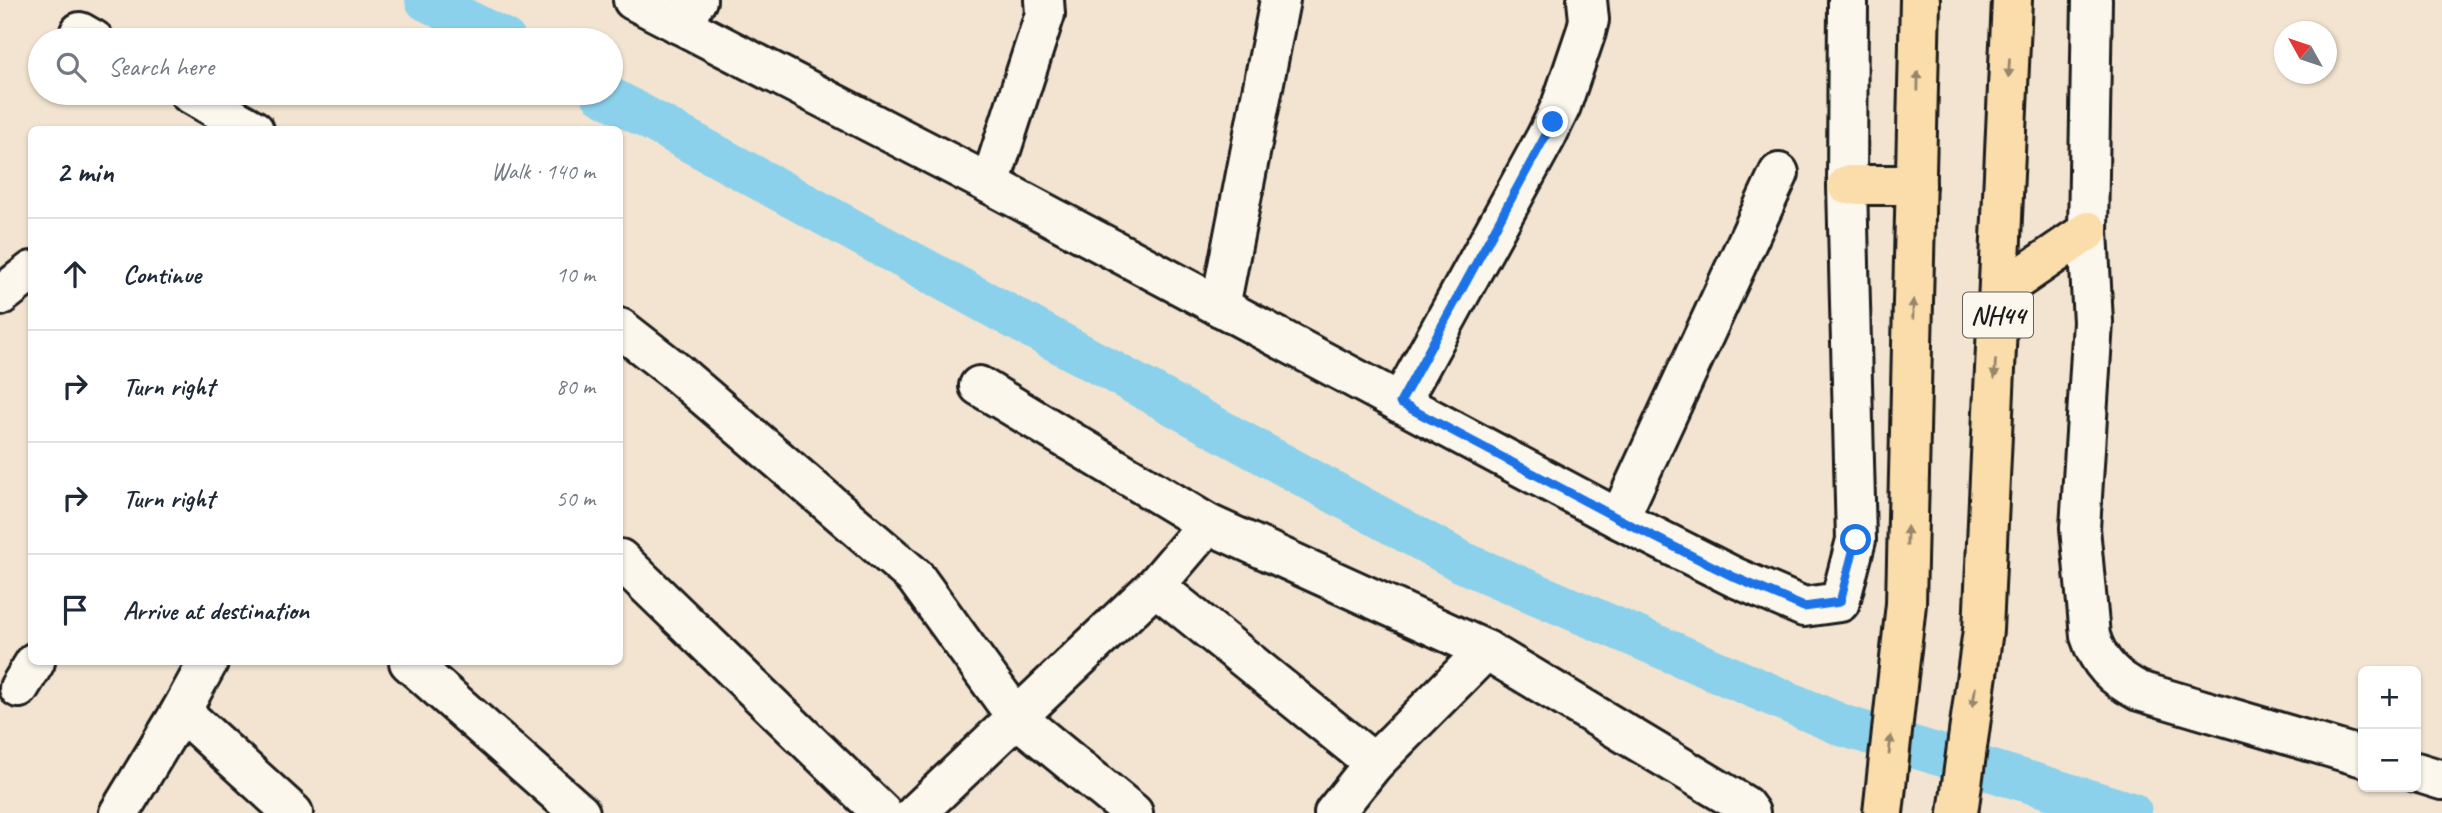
<!DOCTYPE html>
<html lang="en">
<head>
<meta charset="utf-8">
<style>
	:root { --surface:#fff; --page:#f6f6f7; --text:#1f2937; --muted:#747a83; --line:#e0e1e3 }
	body { margin:0; font-family:Caveat,sans-serif; background:var(--page); color:var(--text) }
	.controls { position:absolute; right:21px; bottom:21px; display:grid; overflow:hidden; border-radius:10px; box-shadow:0 2px 5px #0004 }
	.controls button { width:63px; height:63px; display:grid; place-items:center; padding:0; border:0; border-bottom:2px solid var(--line); background:var(--surface); color:var(--text); font:35px sans-serif }
	.compass { position:absolute; left:2274px; top:21px; width:63px; height:63px; border-radius:50%; background:var(--surface); box-shadow:0 2px 5px #0004; rotate:310deg }
	.stop { position:absolute; width:21px; height:21px; margin:-16px; border:5px solid #1a73e8; border-radius:50%; background:#fff }
	.stop.end { background:#1a73e8; border-color:#fff; box-shadow:0 2px 7px #0008 }
	.list { margin:0; padding:0; list-style:none }
	h2 { display:flex; justify-content:space-between; align-items:center; height:91px; margin:0; padding:0 28px; font-size:30px }
	h2 small { font-size:23px; font-weight:400; color:var(--muted) }
	.list li { display:grid; grid-template-columns:46px 1fr auto; gap:21px; align-items:center; box-sizing:border-box; height:112px; padding:0 28px; border-top:2px solid var(--line) }
	.list b { display:block; font-size:26px; white-space:nowrap }
	.list em { font-size:23px; font-style:normal; color:var(--muted) }
	.icon { flex:none; width:38px; height:38px; fill:none; stroke:currentColor; stroke-width:2; stroke-linecap:round; stroke-linejoin:round }
	.map { position:relative; flex:none; width:2442px; height:813px; overflow:hidden }
	.search { position:absolute; background:var(--surface); box-shadow:0 2px 5px #0004; left:28px; top:28px; width:595px; height:77px; display:flex; align-items:center; gap:18px; box-sizing:border-box; padding:0 24px; border-radius:38px; color:var(--muted); font-size:26px }
	.panel { position:absolute; background:var(--surface); box-shadow:0 2px 5px #0004; left:28px; top:126px; width:595px; height:539px; border-radius:10px }
	.map>svg:first-child { display:block }
	.lines { fill:none; stroke-linecap:round; stroke-linejoin:round }
	.canal { stroke:#8bd1ec; stroke-width:42 }
	.street-casing { stroke:#1c1c1c; stroke-width:44 }
	.secondary-casing { stroke:#1c1c1c; stroke-width:44 }
	.highway-casing { stroke:#1c1c1c; stroke-width:44 }
	.street { stroke:#fbf7ec; stroke-width:38 }
	.secondary { stroke:#fbf7ec; stroke-width:38 }
	.highway { stroke:#faddab; stroke-width:38 }
	.oneway { fill:#96866b }
	.route { stroke:#1a73e8; stroke-width:9 }
	.labels { text-anchor:middle; dominant-baseline:central; stroke-width:5; stroke-linejoin:round; paint-order:stroke }
	.shield { fill:#fbf7ec; stroke:#5f5e5a; stroke-width:2 }
	.shield-label { font-size:26px; font-weight:bold; fill:#1c1c1c }
</style>
</head>
<body>
<div class="map">
<svg width="2442" height="813" viewBox="0 0 2442 813">
	<rect width="100%" height="100%" fill="#f2e4d0"/>
	<filter id="ink" filterUnits="userSpaceOnUse"><feTurbulence type="fractalNoise" baseFrequency=".0143" numOctaves="2"/><feDisplacementMap in="SourceGraphic" scale="14" xChannelSelector="R" yChannelSelector="G"/><feConvolveMatrix kernelMatrix="1 2 1 2 8 2 1 2 1" color-interpolation-filters="sRGB"/></filter>
	<g filter="url(#ink)">
		<g class="lines">
			<g class="canal">
				<path d="M426 0 505 40"/>
				<path d="M601 93 1462 562 1844 726 2131 813"/>
			</g>
			<defs>
				<g id="street">
					<path d="M679 24 697 0"/>
					<path d="M80 32 94 40"/>
					<path d="M189 93 254 130"/>
					<path d="M990 184 1045 14 1044 0"/>
					<path d="M0 296 32 271"/>
					<path d="M1220 307 1280 0"/>
					<path d="M620 328 675 371 915 577 1017 718 1133 813"/>
					<path d="M979 386 1208 524 1486 650 1374 763 1334 813"/>
					<path d="M1400 403 1546 137 1561 106 1586 32 1589 20 1587 0"/>
					<path d="M1619 519 1779 173"/>
					<path d="M620 559 882 813"/>
					<path d="M1155 586 1374 763"/>
					<path d="M409 662 580 813"/>
					<path d="M19 688 35 662"/>
					<path d="M181 711 293 813"/>
					<path d="M119 813 181 711 208 662"/>
					<path d="M916 813 1155 586 1208 524"/>
				</g>
				<g id="secondary">
					<path d="M633 0 990 184 1619 519 1734 577 1804 607 1840 602 1856 540 1847 185 1848 0"/>
					<path d="M2092 0 2088 231 2093 322 2080 528 2090 636C2099 664 2114 678 2139 691L2363 757"/>
					<path d="M1486 650 1744 805 1750 813"/>
					<path d="M2416 772 2442 780"/>
				</g>
				<g id="highway">
					<path d="M1847 185H1916"/>
					<path d="M1999 292 2088 231"/>
					<path d="M1883 813 1906 604 1920 0"/>
					<path d="M1958 813 1983 630 2012 0"/>
				</g>
			</defs>
			<use href="#street" class="street-casing"/>
			<use href="#secondary" class="secondary-casing"/>
			<use href="#highway" class="highway-casing"/>
			<use href="#street" class="street"/>
			<use href="#secondary" class="secondary"/>
			<use href="#highway" class="highway"/>
		</g>
		<defs><path id="oneway-solid" d="M-6-.8H1V-3.2L6.5 0L1 3.2V.8H-6Z" transform="scale(1.75)"/></defs>
		<g class="oneway">
			<use href="#oneway-solid" transform="translate(2009 68) rotate(93)"/>
			<use href="#oneway-solid" transform="translate(1918 81) rotate(-89)"/>
			<use href="#oneway-solid" transform="translate(1913 309) rotate(-89)"/>
			<use href="#oneway-solid" transform="translate(1995 369) rotate(93)"/>
			<use href="#oneway-solid" transform="translate(1907 536) rotate(-89)"/>
			<use href="#oneway-solid" transform="translate(1974 697) rotate(98)"/>
			<use href="#oneway-solid" transform="translate(1890 745) rotate(-84)"/>
		</g>
	</g>
	<g class="lines" filter="url(#ink)">
		<path class="route" d="M1553 122 1400 403 1619 519 1734 577 1804 607 1840 602 1856 540"/>
	</g>
	<g class="labels">
		<rect class="shield" x="1963" y="292.5" width="70" height="45" rx="5"/>
		<g class="shield-label">
			<text x="1998" y="315">NH44</text>
		</g>
	</g>
</svg>
<div class="controls">
<button>+</button>
<button>−</button>
</div>
<svg class="compass" viewBox="-18 -18 36 36"><path d="M0-13l5 13h-10z" fill="#e53935"/><path d="M0 13l5-13h-10z" fill="#747a83"/></svg>
<div class="stop" style="left:1856px;top:540px"></div>
<div class="stop end" style="left:1553px;top:122px"></div>
<div class="search"><svg class="icon" aria-label="search" viewBox="0 0 24 24"><circle cx="10" cy="10" r="6"/><path d="M15 15l6 6"/></svg>Search here</div>
<section class="panel">
<h2>2 min<small>Walk · 140 m</small></h2>
<ul class="list">
<li><svg class="icon" aria-label="ahead" viewBox="0 0 24 24"><path d="M12 20V5M6 11l6-6 6 6"/></svg><div><b>Continue</b></div><em>10 m</em></li>
<li><svg class="icon" aria-label="right" viewBox="0 0 24 24"><path d="M7 20v-9h11M14 6l5 5-5 5"/></svg><div><b>Turn right</b></div><em>80 m</em></li>
<li><svg class="icon" aria-label="right" viewBox="0 0 24 24"><path d="M7 20v-9h11M14 6l5 5-5 5"/></svg><div><b>Turn right</b></div><em>50 m</em></li>
<li><svg class="icon" aria-label="arrive" viewBox="0 0 24 24"><path d="M6 21V4h12l-3 4 3 4H6"/></svg><div><b>Arrive at destination</b></div></li>
</ul>
</section>
</div>
</body>
</html>
